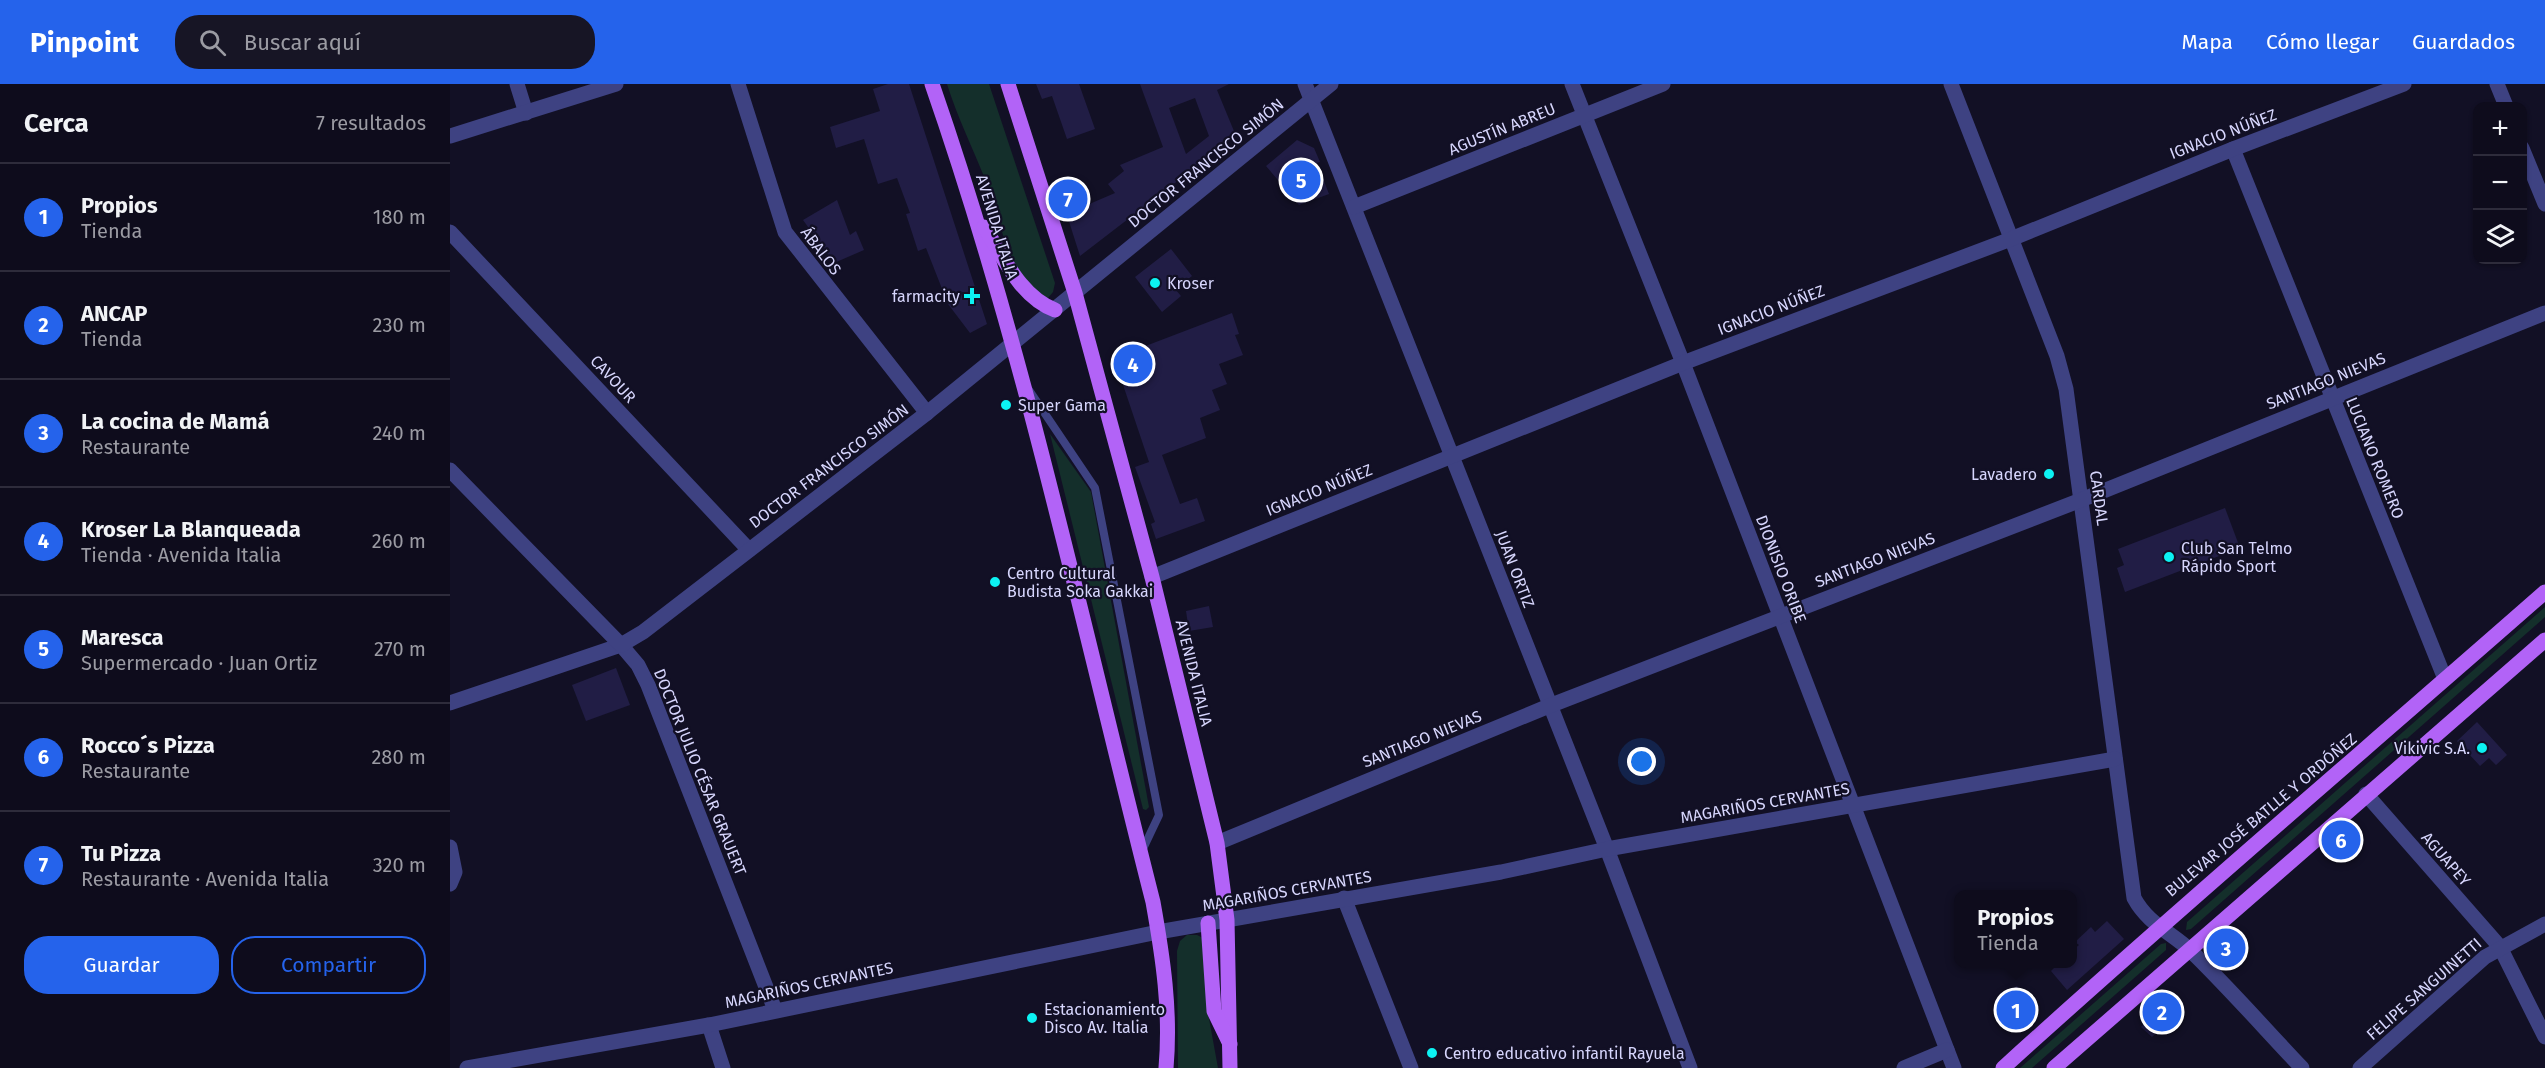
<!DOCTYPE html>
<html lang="es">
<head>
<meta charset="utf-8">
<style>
	:root { --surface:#0e0c1c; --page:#171525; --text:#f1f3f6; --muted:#9b9ba3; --line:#2e2c3b; --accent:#2563eb }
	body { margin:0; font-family:"Fira Sans",sans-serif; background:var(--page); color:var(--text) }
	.controls { position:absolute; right:18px; top:18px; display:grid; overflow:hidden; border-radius:12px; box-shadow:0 2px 4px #0004 }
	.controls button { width:54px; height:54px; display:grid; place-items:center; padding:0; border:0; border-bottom:2px solid var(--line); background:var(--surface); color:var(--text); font:30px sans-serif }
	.you { position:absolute; left:1192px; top:678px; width:21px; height:21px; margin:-15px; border:4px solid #fff; border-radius:50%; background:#1a73e8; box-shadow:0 0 0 9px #1a73e833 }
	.badge { display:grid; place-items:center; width:39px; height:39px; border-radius:50%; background:var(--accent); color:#fff; font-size:20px; font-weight:700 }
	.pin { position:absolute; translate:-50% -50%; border:3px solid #fff; box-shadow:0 2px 6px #0006 }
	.popup { position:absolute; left:1504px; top:806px; width:123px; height:78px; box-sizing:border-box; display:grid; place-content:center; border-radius:12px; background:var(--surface); filter:drop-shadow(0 2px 4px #0005); font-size:20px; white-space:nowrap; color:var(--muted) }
	.popup b { font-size:22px; color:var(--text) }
	.popup::after { content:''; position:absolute; left:50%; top:100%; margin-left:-12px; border:12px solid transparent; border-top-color:var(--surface) }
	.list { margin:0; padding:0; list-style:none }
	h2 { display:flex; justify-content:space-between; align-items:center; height:78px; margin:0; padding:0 24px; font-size:26px }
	h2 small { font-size:20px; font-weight:400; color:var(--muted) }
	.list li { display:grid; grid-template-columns:39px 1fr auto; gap:18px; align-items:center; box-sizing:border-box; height:108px; padding:0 24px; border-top:2px solid var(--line) }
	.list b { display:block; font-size:22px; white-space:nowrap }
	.list p { margin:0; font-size:20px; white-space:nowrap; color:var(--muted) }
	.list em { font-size:20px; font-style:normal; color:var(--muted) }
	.actions { display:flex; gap:12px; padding:18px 24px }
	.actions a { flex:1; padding:14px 0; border:2px solid var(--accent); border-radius:24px; text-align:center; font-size:21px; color:var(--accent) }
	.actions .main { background:var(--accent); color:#fff }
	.icon { flex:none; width:33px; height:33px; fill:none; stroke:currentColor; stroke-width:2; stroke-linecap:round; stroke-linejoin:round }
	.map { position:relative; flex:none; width:2095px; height:984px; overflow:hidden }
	header { display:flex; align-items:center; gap:36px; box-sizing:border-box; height:84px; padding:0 30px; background:var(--accent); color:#fff }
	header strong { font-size:28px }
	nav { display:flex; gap:33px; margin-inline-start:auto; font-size:21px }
	.search { width:420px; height:54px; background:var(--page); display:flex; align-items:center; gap:15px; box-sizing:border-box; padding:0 21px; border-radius:24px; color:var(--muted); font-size:22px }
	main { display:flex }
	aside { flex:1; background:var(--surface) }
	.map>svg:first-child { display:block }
	.green { fill:#142f2b }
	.building { fill:#211d45; fill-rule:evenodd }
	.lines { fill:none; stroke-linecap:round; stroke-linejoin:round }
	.service { stroke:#3e4282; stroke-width:8 }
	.minor { stroke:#3e4282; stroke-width:15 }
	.tertiary { stroke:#3e4282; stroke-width:15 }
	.primary { stroke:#b263f7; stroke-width:15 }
	.poi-dot { fill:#0cf2f3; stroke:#121025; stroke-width:2 }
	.labels { text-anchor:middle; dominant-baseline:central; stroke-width:4.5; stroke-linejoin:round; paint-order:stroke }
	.street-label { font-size:16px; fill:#d7d6fd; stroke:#121025 }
	.poi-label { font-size:16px; fill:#d7d6fd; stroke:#121025; text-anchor:start }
</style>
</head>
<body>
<header>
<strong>Pinpoint</strong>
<div class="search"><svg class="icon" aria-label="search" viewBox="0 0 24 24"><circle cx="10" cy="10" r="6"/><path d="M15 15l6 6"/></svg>Buscar aquí</div>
<nav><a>Mapa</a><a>Cómo llegar</a><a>Guardados</a></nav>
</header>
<main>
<aside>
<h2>Cerca<small>7 resultados</small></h2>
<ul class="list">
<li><span class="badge">1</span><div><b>Propios</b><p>Tienda</p></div><em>180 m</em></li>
<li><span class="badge">2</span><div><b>ANCAP</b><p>Tienda</p></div><em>230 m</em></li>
<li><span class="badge">3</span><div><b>La cocina de Mamá</b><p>Restaurante</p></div><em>240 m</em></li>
<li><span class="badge">4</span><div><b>Kroser La Blanqueada</b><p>Tienda · Avenida Italia</p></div><em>260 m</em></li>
<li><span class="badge">5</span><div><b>Maresca</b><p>Supermercado · Juan Ortiz</p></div><em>270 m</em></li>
<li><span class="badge">6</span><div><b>Rocco´s Pizza</b><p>Restaurante</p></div><em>280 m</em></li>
<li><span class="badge">7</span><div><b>Tu Pizza</b><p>Restaurante · Avenida Italia</p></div><em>320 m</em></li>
</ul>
<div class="actions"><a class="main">Guardar</a><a>Compartir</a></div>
</aside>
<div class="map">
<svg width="2095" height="984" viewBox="0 0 2095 984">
	<rect width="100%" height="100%" fill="#121025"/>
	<g class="green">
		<path d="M497 0H539L605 199 603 208 598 214C563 210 546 122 535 95 522 62 508 35 497 0Z"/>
		<path d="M600 350 641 408 699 723 696 726 693 725Z"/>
		<path d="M2095 523V533L1741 845 1736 846 1737 838Z"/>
		<path d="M737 851H747L753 854 758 929 768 984H728L727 867 730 857Z"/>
		<path d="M1716 859V866L1582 984H1570L1711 860Z"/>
	</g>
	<g class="building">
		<path d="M438 0H459L537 240 520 249 498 220 476 164 468 167 456 130 460 129 447 94 428 100 414 55 386 64 380 43 430 27 423 5Z"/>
		<path d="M586 0H629L645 45 617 55 602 12 592 15Z"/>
		<path d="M690 0H779L767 6 786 52 630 172 615 125 627 118 630 124 665 109 658 100 674 87 670 81 713 63ZM745 14 759 52 736 70 719 24Z"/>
		<path d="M847 56 864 64 870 78 867 79 879 110 849 121 816 82Z"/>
		<path d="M387 116 400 151 406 147 414 166 384 179 353 136Z"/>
		<path d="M721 165 742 192 725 205 731 212 712 228 685 193Z"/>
		<path d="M782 229 789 250 785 251 793 271 769 280 777 300 762 306 770 326 750 334 756 354 712 371 730 420 747 414 755 437 706 455 701 440 705 438 685 383 699 378 664 274Z"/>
		<path d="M1775 424 1790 464 1675 508 1667 484 1674 481 1668 465Z"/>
		<path d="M759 522 763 543 739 547 736 527Z"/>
		<path d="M166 584 180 621 136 637 122 601Z"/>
		<path d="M2027 638 2057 671 2046 681 2039 674 2030 682 2007 657Z"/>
		<path d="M1657 837 1674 855 1617 906 1601 887 1609 879H1623V866L1629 861 1625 858 1641 843 1645 848Z"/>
		<path d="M1567 902 1579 921 1557 935 1545 916Z"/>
		<path d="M1713 923 1723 933 1702 953 1691 943Z"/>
	</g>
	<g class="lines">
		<path class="service" d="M579 306 645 404 709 731 691 769"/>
		<g class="minor">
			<path d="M67 0 76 29"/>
			<path d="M288 0 335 148 477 329"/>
			<path d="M855 0 1157 765 1240 984"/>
			<path d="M1122 0 1233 279 1504 984"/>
			<path d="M1501 0 1607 272 1616 305 1684 814C1698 840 1721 848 1741 867 1779 904 1815 945 1852 984"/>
			<path d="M2047 0 2056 22"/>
			<path d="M0 52 166 0"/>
			<path d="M2072 64 2095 120"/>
			<path d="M1783 65 1995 595"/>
			<path d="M904 123 1213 0"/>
			<path d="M0 148 299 466"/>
			<path d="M702 493 1233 279 1561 155 1783 65 1954 0"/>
			<path d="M0 619 171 561 188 581 198 601 325 926"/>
			<path d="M1916 710 2050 863 2095 953"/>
			<path d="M767 759 1099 622 1631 416 2095 229"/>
			<path d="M0 763 5 788 0 800"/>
			<path d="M894 814 961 984"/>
			<path d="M259 941 273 984"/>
			<path d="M17 984 259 941 708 848 1051 788 1157 765 1665 675"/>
			<path d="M1454 984 1497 966"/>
			<path d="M1910 984 2035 873 2095 840"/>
		</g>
		<path class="tertiary" d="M0 386 171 561 193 548 477 329 881 0"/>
		<g class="primary">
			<path d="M482 0C575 267 633 544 703 818 713 874 721 927 716 984"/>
			<path d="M558 0 625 209 702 493 767 759 777 836 780 984"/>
			<path d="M534 143C553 172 570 213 605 226"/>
			<path d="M758 839 764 927 780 960"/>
			<path d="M1553 984C1731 822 1914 667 2095 508"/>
			<path d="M1604 984 2095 556"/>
		</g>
	</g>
	<g class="poi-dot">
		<circle cx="705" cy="199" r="6"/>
		<path d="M519 203h6v6h6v6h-6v6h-6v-6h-6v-6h6z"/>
		<circle cx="556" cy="321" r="6"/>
		<circle cx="1599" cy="390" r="6"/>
		<circle cx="1719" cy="473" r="6"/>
		<circle cx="545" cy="498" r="6"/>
		<circle cx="2032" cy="664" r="6"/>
		<circle cx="582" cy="934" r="6"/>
		<circle cx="982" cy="969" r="6"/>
	</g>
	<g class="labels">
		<g class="street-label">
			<text transform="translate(1052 45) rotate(-22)">AGUSTÍN ABREU</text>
			<text transform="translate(1773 50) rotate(-21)">IGNACIO NÚÑEZ</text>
			<text transform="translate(756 79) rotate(-39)">DOCTOR FRANCISCO SIMÓN</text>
			<text transform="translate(547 143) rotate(73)">AVENIDA ITALIA</text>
			<text transform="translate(371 167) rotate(53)">ÁBALOS</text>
			<text transform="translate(1321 226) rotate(-21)">IGNACIO NÚÑEZ</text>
			<text transform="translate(163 295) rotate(47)">CAVOUR</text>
			<text transform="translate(1876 297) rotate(-22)">SANTIAGO NIEVAS</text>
			<text transform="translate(1925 374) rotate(68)">LUCIANO ROMERO</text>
			<text transform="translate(379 382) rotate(-37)">DOCTOR FRANCISCO SIMÓN</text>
			<text transform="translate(869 406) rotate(-22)">IGNACIO NÚÑEZ</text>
			<text transform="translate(1649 414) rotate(82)">CARDAL</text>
			<text transform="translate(1425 476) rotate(-21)">SANTIAGO NIEVAS</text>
			<text transform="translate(1065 485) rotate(69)">JUAN ORTIZ</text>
			<text transform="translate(1331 485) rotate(69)">DIONISIO ORIBE</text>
			<text transform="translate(744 589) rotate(76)">AVENIDA ITALIA</text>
			<text transform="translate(972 655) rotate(-22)">SANTIAGO NIEVAS</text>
			<text transform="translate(250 688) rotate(68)">DOCTOR JULIO CÉSAR GRAUERT</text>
			<text transform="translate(1315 719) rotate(-10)">MAGARIÑOS CERVANTES</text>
			<text transform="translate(1811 731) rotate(-40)">BULEVAR JOSÉ BATLLE Y ORDÓÑEZ</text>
			<text transform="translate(1996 775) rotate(49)">AGUAPEY</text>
			<text transform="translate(837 807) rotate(-10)">MAGARIÑOS CERVANTES</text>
			<text transform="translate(359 901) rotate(-12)">MAGARIÑOS CERVANTES</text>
			<text transform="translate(1974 905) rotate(-41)">FELIPE SANGUINETTI</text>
		</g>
		<g class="poi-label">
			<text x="717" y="199">Kroser</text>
			<text x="510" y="212" text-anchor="end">farmacity</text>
			<text x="568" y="321">Super Gama</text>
			<text x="1587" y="390" text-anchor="end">Lavadero</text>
			<text x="1731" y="464">Club San Telmo<tspan x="1731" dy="18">Rápido Sport</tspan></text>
			<text x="557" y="489">Centro Cultural<tspan x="557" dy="18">Budista Soka Gakkai</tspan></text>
			<text x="2020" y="664" text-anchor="end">Vikivic S.A.</text>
			<text x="594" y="925">Estacionamiento<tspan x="594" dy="18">Disco Av. Italia</tspan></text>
			<text x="994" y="969">Centro educativo infantil Rayuela</text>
		</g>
	</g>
</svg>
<div class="controls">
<button>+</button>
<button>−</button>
<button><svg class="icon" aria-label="layers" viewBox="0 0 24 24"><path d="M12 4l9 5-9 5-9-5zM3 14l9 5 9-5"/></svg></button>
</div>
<div class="you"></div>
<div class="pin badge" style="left:1566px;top:926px">1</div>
<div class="popup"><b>Propios</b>Tienda</div>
<div class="pin badge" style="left:1712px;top:928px">2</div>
<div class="pin badge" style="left:1776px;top:864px">3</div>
<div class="pin badge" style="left:683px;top:280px">4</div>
<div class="pin badge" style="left:851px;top:96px">5</div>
<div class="pin badge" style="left:1891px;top:756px">6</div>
<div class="pin badge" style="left:618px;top:115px">7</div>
</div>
</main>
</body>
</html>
